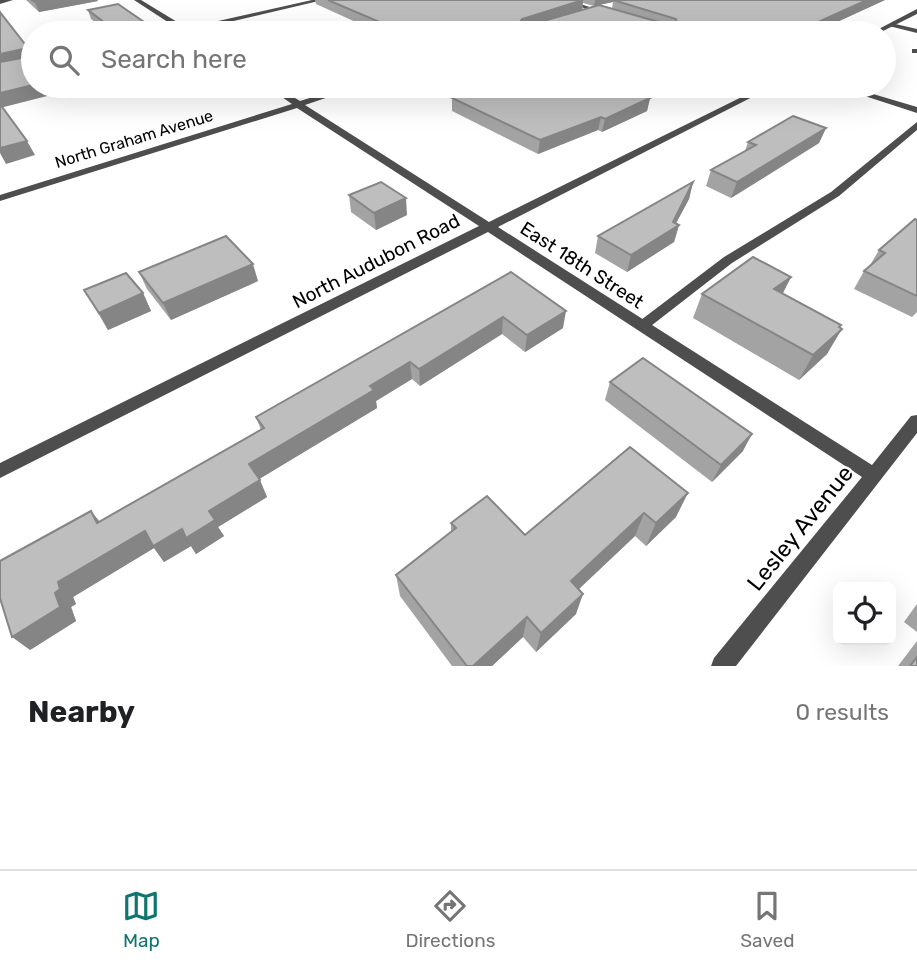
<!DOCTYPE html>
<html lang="en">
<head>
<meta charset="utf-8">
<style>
	:root { --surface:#fff; --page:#f2f2f2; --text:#202124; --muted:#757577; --line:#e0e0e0; --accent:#0f766e }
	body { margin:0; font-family:Rubik,sans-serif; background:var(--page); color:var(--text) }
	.controls { position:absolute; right:21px; bottom:21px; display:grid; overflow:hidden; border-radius:10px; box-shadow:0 7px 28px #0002 }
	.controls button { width:63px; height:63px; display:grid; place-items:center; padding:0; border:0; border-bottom:2px solid var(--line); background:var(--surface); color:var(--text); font:35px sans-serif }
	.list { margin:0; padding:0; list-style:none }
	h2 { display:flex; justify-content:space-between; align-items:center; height:91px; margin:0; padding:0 28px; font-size:30px }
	h2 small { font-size:23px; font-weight:400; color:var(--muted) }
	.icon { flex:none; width:38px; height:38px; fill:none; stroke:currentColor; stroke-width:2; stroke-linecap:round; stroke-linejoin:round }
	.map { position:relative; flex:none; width:917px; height:666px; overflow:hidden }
	.search { position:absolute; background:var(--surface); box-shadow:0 7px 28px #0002; left:21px; right:21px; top:21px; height:77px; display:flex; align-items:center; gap:18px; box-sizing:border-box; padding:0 24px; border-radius:38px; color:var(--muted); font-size:26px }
	.sheet { height:203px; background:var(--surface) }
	nav { display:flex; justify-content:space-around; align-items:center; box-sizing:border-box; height:98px; border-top:2px solid var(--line); background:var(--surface); font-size:19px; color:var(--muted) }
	nav a { display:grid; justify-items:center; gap:4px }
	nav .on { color:var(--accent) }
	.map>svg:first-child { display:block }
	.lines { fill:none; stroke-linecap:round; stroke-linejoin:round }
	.service { fill:#4e4e4e; fill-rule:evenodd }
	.minor { fill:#4e4e4e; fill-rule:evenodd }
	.wall { fill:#a3a3a3; fill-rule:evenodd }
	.shaded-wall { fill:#858585 }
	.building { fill:#bebebe; stroke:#858585; stroke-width:2 }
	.labels { text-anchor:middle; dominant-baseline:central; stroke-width:5; stroke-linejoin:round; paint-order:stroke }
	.far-street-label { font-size:16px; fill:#000; stroke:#fff }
	.street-label { font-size:19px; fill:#000; stroke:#fff }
	.near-street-label { font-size:23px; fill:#000; stroke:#fff }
</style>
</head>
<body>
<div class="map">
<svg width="917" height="666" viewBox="0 0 917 666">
	<rect width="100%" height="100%" fill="#fff"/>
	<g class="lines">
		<g class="service">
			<path d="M891 23 917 29V33L889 26Z"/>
			<rect x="912" y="49" width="5" height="4"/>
			<path d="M917 122V130L839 196 732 263 647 329H637L635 326 637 323 724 257 831 192Z"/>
		</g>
		<g class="minor">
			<path d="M0 0H13L0 4Z"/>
			<path d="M134 0H141L187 28 312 0H323L191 31V33H171L180 30Z"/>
			<path d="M559 0H568L608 13 603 14Z"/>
			<path d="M917 9V14L879 33H871Z"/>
			<path d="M266 86H275L300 101 349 86H361L305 105 489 222 764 86H774L498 227 872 465 911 416 917 415V433L736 666H711L714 658 862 477 488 232 0 478V463L479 226 297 108 0 201V195L292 104Z"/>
			<path d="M834 86H846L917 107V113Z"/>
		</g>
	</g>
	<g class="wall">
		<path d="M26 0H97L98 1 39 12Z"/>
		<path d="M315 0H885L813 33H380L316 4ZM613 2 612 9 582 10 583 3 594 6Z"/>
		<path d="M88 10 160 33H110L91 19Z"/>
		<path d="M452 98H650L647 111 602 132 598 130 538 154 452 111Z"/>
		<path d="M826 128 819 143 731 198 706 186 711 170 745 151 748 142Z"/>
		<path d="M693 182 689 199 676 223 679 225 674 242 627 272 595 253 598 236Z"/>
		<path d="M349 195 407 215 376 230 351 212Z"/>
		<path d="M917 220V312L912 317 854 289 864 271 869 267 879 250Z"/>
		<path d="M139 272 258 281 171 320 147 289Z"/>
		<path d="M511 272 563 328 525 352 502 334 420 386 412 379 376 401 377 408 259 479 267 497 218 527 224 536 196 554 191 546 164 562 154 548 73 597 76 604 71 607 76 621 30 650 100 521 261 430 256 417Z"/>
		<path d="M791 277 782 294 839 328 827 354 799 380 693 318 702 294Z"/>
		<path d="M84 290 143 293 151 311 108 330Z"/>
		<path d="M610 382 743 451 712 482 605 400Z"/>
		<path d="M630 447 676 517 646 546 635 536 579 589 576 614 536 652 523 637 492 666H452L400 596 396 575 451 532V523L525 535Z"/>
		<path d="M917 604V632L904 622Z"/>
		<path d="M917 641V666H898Z"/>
	</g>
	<g class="shaded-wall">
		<path d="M48 0H97L98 1 39 12 35 2Z"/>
		<path d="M583 0 582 11 521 31 520 22 522 19Z"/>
		<path d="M595 0H624H613V2L594 6Z"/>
		<path d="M867 0H885L813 33H797L798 31Z"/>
		<path d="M28 48 33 59 0 68V54Z"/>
		<path d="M33 85V86H56L59 93 0 108V93Z"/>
		<path d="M650 98 647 111 602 132 605 119Z"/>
		<path d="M601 117 598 130 538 154 540 140Z"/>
		<path d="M826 128 819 143 731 198 737 182Z"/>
		<path d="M27 141 35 155 6 164 0 153V148Z"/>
		<path d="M693 182 689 199 673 229 679 225 674 242 627 272 631 255 673 222Z"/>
		<path d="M406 198 407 215 376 230 374 213Z"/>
		<path d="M253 264 258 281 171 320 163 303Z"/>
		<path d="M791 277 779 301 774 289Z"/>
		<path d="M143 293 151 311 108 330 99 313Z"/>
		<path d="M566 311 563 328 525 352 527 335Z"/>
		<path d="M503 317 502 334 420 386 419 369Z"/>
		<path d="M841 325 835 335 842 329 827 354 799 380 813 355Z"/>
		<path d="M410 362 412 379 376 401 377 408 256 481 249 464 370 386Z"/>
		<path d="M752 434 743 451 712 482 721 465Z"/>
		<path d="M260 480 267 497 218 527 224 536 196 554 191 546 164 562 154 548 73 597 76 604 71 607 76 621 30 650 12 637 55 593 58 582 145 531 209 511Z"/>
		<path d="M688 493 676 517 646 546 656 523Z"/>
		<path d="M91 511 104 527 97 523Z"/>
		<path d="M644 513 635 536 565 602 571 581Z"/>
		<path d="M583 594 576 614 536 652 541 633Z"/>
		<path d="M527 617 523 637 492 666H473Z"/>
	</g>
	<g class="building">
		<path d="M32 0H48L35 2Z"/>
		<path d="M328 0H583L522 19 520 22 533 24 599 5 666 24H677L676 19 613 0H867L798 31 805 32 803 33H434L428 31 418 33H405Z"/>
		<path d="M118 4 160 33H118L88 10Z"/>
		<path d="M0 12 28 48 0 54Z"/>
		<path d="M29 49 33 55V85L0 93V62L28 57Z"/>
		<path d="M486 86H619L650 98 605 119 601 117 540 140 452 98Z"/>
		<path d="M0 104 27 141 0 148Z"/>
		<path d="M793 116 826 128 737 182 711 170 756 145 748 142Z"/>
		<path d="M381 182 406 198 374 213 349 195Z"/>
		<path d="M693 182 673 222 679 225 631 255 598 236Z"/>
		<path d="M915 219 917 220V296L864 271 885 253 879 250Z"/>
		<path d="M226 236 253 264 163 303 139 272Z"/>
		<path d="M753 257 791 277 774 289 841 325 839 327 842 329 813 355 702 294Z"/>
		<path d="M511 272 566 311 527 335 503 317 419 369 410 362 370 386 374 390 249 464 260 480 209 511 215 520 186 538 182 529 153 546 145 531 58 582 60 589 55 593 60 607 12 637 0 598V561L91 511 97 523 264 428 256 417Z"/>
		<path d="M126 273 143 293 99 313 84 290Z"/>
		<path d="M643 358 752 434 721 465 610 382Z"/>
		<path d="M630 447 688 493 656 523 644 513 571 581 583 594 541 633 527 617 473 666H467L396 575 456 528 451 523 487 496 525 535Z"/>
		<path d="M917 657V666H910Z"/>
	</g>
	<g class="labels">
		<g class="far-street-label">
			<text transform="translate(134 139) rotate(-17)">North Graham Avenue</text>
		</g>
		<g class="street-label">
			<text transform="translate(376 261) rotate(-27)">North Audubon Road</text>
			<text transform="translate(582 265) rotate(33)">East 18th Street</text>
		</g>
		<g class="near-street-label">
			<text transform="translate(800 528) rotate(-51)">Lesley Avenue</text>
		</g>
	</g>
</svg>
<div class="controls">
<button><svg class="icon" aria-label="locate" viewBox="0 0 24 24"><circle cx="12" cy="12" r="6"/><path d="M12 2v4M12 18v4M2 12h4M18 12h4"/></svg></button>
</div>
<div class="search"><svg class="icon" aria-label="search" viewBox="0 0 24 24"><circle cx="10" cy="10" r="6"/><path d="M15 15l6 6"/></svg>Search here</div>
</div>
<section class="sheet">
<h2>Nearby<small>0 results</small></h2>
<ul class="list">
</ul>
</section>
<nav>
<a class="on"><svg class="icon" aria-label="map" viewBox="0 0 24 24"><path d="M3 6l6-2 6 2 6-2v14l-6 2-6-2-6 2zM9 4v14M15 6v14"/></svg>Map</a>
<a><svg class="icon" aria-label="directions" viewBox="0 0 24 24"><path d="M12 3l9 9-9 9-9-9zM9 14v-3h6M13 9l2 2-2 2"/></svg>Directions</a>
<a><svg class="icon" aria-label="saved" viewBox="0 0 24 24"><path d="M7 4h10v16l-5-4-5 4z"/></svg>Saved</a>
</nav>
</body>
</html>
